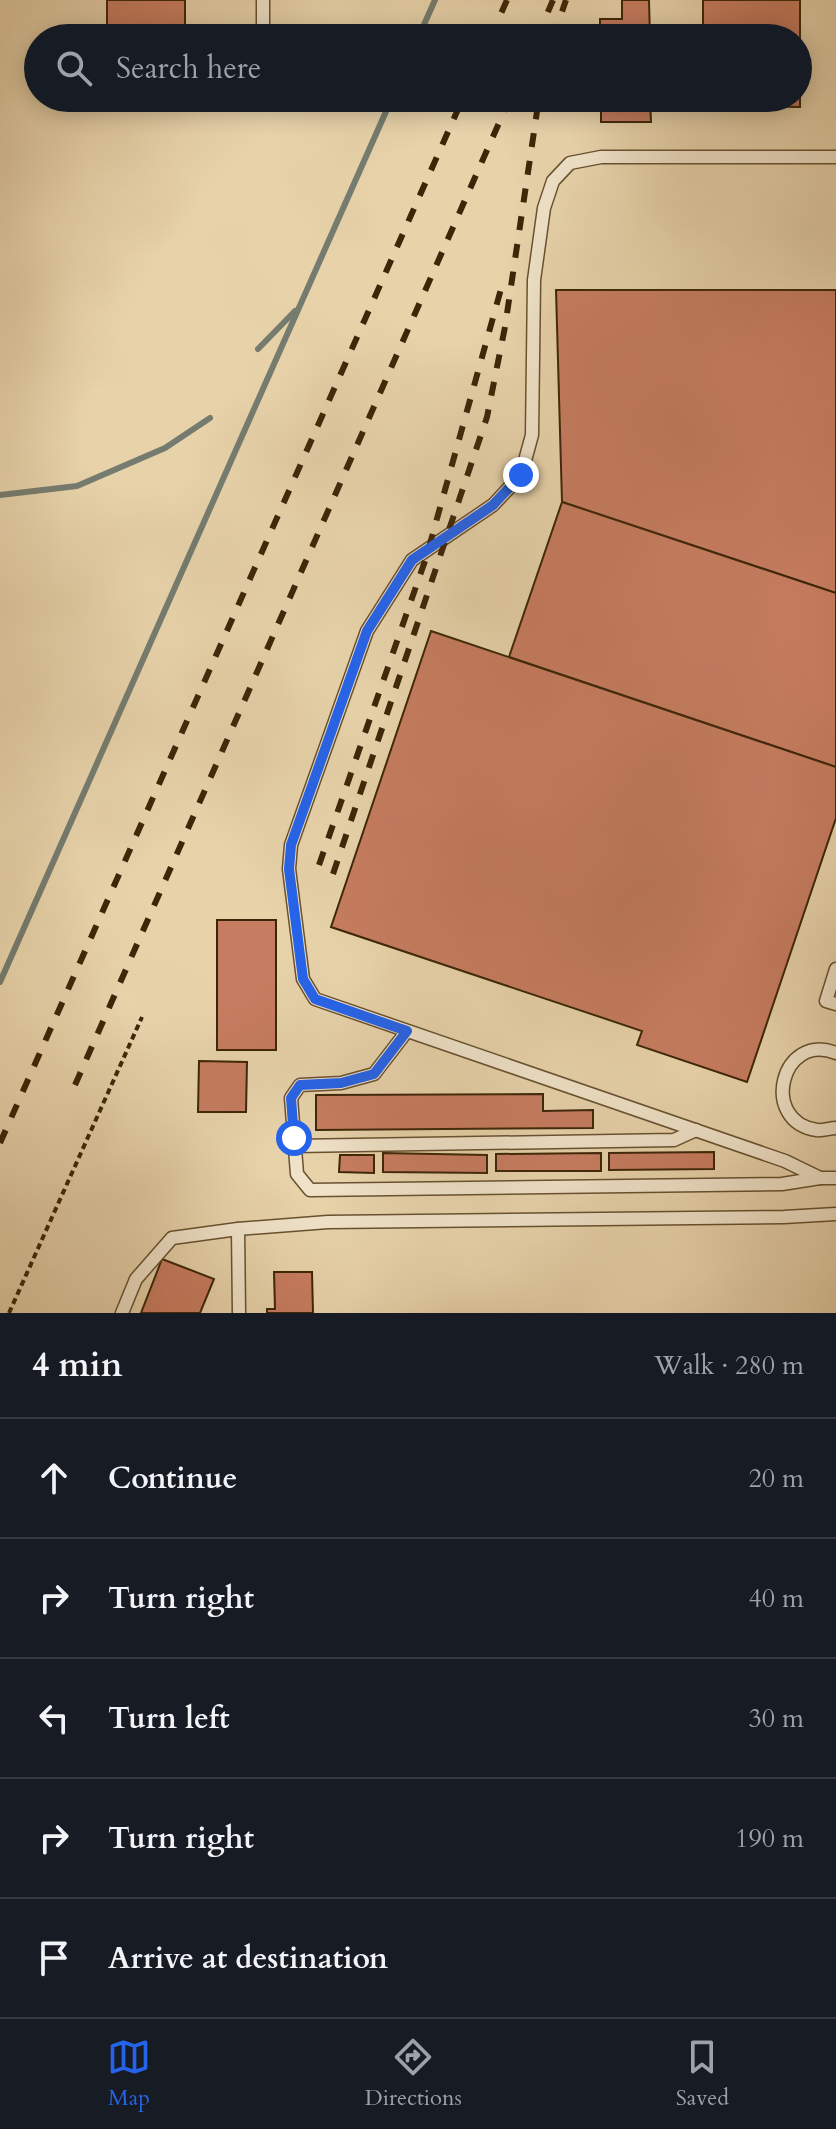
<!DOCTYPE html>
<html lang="en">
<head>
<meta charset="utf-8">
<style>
	:root { --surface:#171b24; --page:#242831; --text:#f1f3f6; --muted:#9ea1a6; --line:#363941; --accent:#2563eb }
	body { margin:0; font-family:Cardo,serif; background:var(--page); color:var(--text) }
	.stop { position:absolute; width:24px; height:24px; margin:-18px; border:6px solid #2563eb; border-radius:50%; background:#fff }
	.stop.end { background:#2563eb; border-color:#fff; box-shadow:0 2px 8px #0008 }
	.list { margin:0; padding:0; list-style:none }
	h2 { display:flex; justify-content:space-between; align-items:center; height:104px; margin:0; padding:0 32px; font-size:34px }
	h2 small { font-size:26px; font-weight:400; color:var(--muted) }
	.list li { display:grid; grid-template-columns:52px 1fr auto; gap:24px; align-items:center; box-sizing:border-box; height:120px; padding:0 32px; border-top:2px solid var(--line) }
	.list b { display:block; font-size:30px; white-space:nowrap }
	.list em { font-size:26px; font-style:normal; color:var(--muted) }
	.icon { flex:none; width:44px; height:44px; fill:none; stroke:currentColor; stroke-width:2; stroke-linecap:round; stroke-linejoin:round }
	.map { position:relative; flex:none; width:836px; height:1313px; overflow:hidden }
	.search { position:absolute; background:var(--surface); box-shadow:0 4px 20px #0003; left:24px; right:24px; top:24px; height:88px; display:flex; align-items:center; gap:20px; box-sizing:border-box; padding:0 28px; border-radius:44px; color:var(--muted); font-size:30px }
	.sheet { height:704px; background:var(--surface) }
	nav { display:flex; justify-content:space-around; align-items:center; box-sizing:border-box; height:112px; border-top:2px solid var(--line); background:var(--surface); font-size:22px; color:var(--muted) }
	nav a { display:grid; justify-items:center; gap:4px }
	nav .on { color:var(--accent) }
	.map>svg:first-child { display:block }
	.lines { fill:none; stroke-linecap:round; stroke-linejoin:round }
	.stream { stroke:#757c6f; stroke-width:6 }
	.building { fill:#c67c60; stroke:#3d2608; stroke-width:2 }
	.service-casing { stroke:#685130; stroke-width:15 }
	.path { stroke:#3d2608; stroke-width:4; stroke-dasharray:6 4; stroke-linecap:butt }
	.service { stroke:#efe2c8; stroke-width:12 }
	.rail { stroke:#3d2608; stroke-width:6; stroke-dasharray:14 14; stroke-linecap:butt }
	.route { stroke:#2563eb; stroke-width:10 }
</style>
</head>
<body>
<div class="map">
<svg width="836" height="1313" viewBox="0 0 836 1313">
	<rect width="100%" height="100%" fill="#e7d2aa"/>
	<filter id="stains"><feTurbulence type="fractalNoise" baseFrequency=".0025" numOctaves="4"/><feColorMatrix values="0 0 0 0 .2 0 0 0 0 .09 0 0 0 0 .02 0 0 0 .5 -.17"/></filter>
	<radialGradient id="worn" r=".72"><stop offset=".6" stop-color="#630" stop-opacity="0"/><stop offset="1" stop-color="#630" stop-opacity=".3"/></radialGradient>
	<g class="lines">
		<g class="stream">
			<path d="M418 38 435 0"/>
			<path d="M258 349 295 311"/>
			<path d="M0 495 77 486 165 448 210 418"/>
			<path d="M0 982 392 98"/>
		</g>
	</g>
	<g class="building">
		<rect x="107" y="0" width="78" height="38"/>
		<path d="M622 0H649L650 38H600V19H622Z"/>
		<path d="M703 0H800V107L702 106V98H798V38H703Z"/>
		<rect x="48" y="98" width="137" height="8"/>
		<path d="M601 98H650L651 122H601Z"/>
		<path d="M556 290H836V593L562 502Z"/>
		<path d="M562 502 836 593V767L509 657Z"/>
		<path d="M431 631 836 767V818L747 1082 637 1045 642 1031 331 927Z"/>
		<rect x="217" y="920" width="59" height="130"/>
		<path d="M199 1061 247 1062 246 1112H198Z"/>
		<path d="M543 1094V1111L593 1110V1128L316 1130V1095Z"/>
		<path d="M714 1152V1169L609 1170V1153Z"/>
		<path d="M383 1153 487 1155V1173L383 1172Z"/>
		<path d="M601 1153V1171H496V1154Z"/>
		<path d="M340 1155H374V1173L339 1172Z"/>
		<path d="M162 1259 214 1279 200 1313H141Z"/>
		<path d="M274 1272H312L313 1313H267V1309H275Z"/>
	</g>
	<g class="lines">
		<defs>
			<g id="service">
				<path d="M263 0V32L365 33"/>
				<path d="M836 157H601L570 163 553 181 544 208 534 280 532 435 521 475 493 505 412 560 367 631 291 845 289 869 303 979 315 999 785 1161 820 1178H836"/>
				<path d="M836 969 826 1001 836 1004"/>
				<path d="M407 1031 374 1074 341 1083 300 1085 291 1098 297 1174 310 1190 782 1184 820 1178"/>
				<path d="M836 1053C781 1031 759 1122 817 1130 822 1131 830 1128 836 1128"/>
				<path d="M295 1146 674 1140 696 1130"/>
				<path d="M238 1229 239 1313"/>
				<path d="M122 1313 136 1279 172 1238 238 1229 328 1222 784 1217 836 1214"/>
			</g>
		</defs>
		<use href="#service" class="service-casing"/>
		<path class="path" d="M9 1313 142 1017"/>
		<use href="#service" class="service"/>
		<g class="rail">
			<path d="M490 38 507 0"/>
			<path d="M537 38 553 0"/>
			<path d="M553 38 566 0"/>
			<path d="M319 865 426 558 501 289"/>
			<path d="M333 874 487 417 505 327 539 98"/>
			<path d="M75 1085 510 98"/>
			<path d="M0 1143 463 98"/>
		</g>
	</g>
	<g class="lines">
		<path class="route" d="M294 1138 291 1098 300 1085 341 1083 374 1074 407 1031 315 999 303 979 289 869 291 845 367 631 412 560 493 505 521 475"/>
	</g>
	<rect width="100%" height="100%" filter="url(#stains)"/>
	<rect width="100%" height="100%" fill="url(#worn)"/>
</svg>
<div class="stop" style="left:294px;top:1138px"></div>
<div class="stop end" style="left:521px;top:475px"></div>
<div class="search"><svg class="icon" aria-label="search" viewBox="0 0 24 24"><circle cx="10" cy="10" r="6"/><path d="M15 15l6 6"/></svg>Search here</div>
</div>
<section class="sheet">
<h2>4 min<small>Walk · 280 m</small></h2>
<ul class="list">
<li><svg class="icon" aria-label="ahead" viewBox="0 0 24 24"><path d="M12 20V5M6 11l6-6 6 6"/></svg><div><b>Continue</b></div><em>20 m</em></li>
<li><svg class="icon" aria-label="right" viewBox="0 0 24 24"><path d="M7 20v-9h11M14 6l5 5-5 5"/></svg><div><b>Turn right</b></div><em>40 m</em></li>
<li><svg class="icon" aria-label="left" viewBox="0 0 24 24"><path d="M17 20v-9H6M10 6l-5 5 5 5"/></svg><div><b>Turn left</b></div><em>30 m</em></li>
<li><svg class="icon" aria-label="right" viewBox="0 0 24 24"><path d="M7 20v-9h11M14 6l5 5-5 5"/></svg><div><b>Turn right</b></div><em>190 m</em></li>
<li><svg class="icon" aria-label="arrive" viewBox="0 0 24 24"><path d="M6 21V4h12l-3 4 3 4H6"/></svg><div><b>Arrive at destination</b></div></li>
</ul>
</section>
<nav>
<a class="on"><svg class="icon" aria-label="map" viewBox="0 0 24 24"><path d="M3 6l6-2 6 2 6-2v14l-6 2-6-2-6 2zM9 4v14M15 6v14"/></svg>Map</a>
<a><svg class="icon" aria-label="directions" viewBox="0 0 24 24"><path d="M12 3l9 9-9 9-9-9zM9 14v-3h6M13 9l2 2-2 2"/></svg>Directions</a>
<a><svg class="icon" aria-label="saved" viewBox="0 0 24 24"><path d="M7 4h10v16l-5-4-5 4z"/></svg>Saved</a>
</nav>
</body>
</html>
